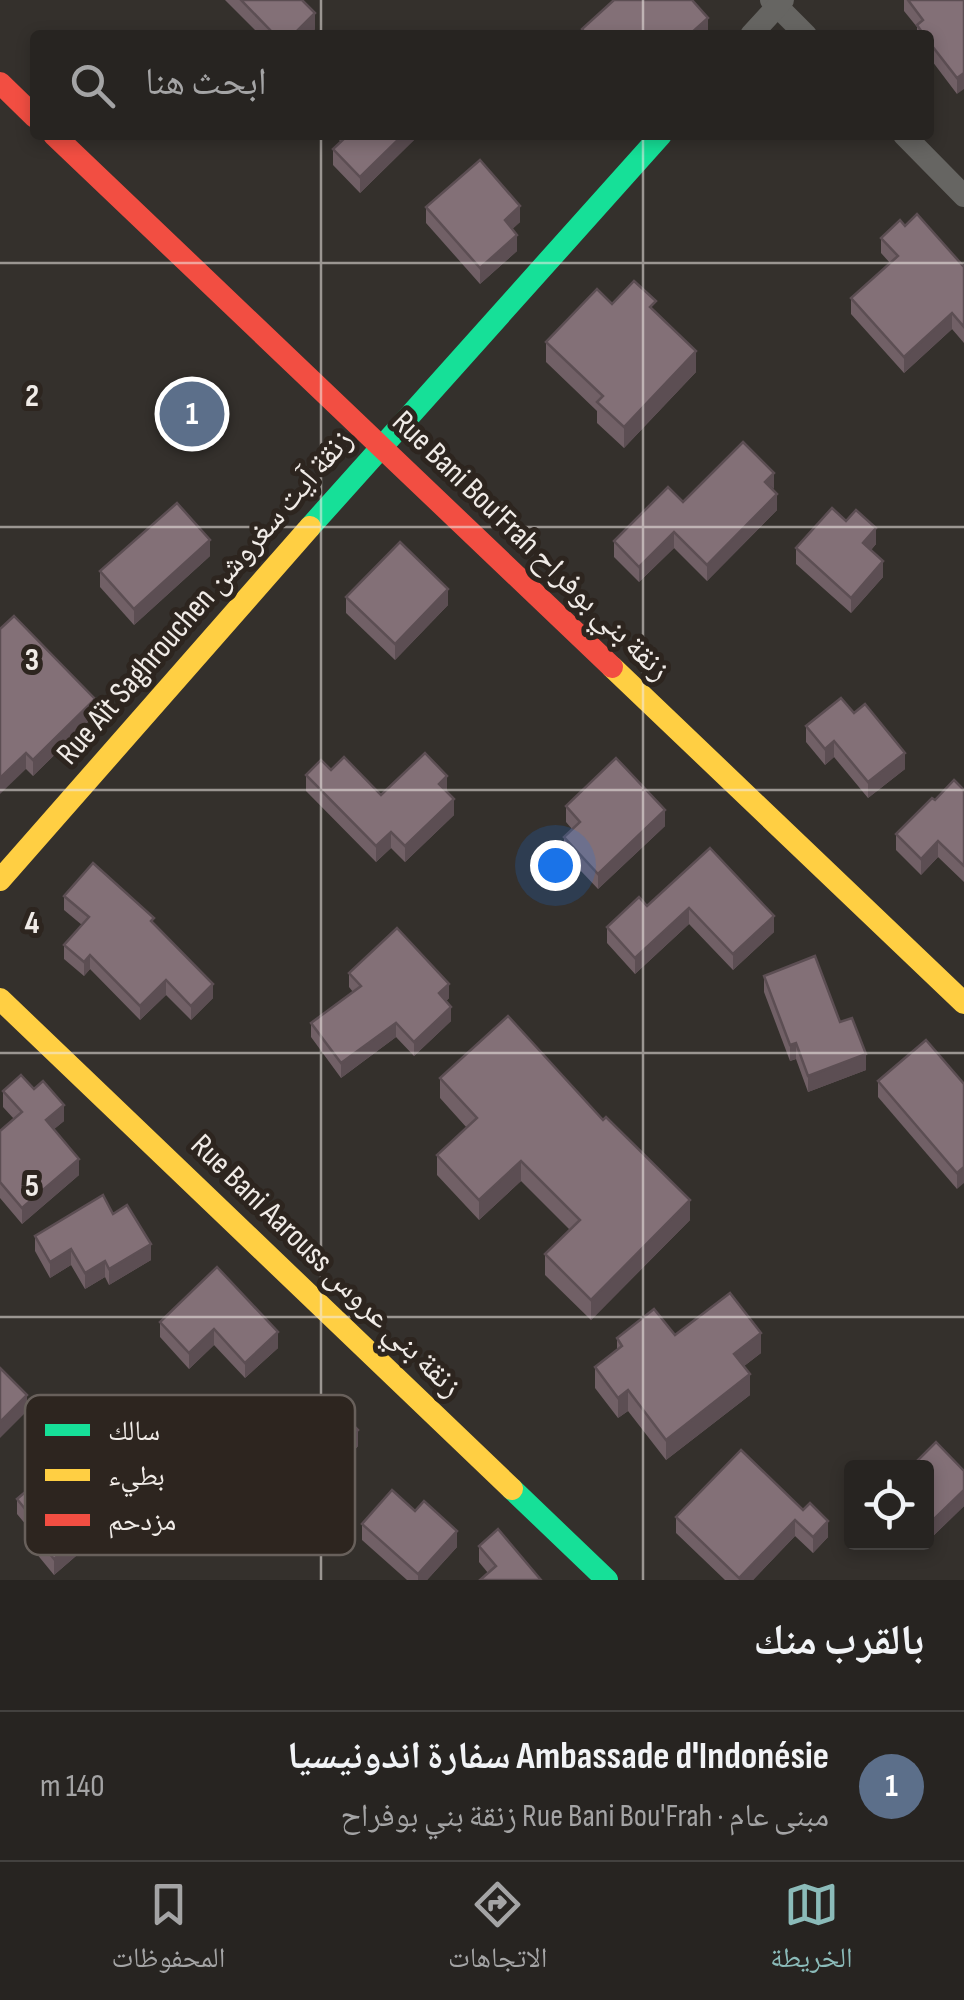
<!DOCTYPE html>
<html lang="ar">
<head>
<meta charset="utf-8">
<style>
	:root { --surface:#272421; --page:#33302e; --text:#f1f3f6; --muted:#a4a4a5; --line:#43413f; --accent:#8bbbb9 }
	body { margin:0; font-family:"Sofia Sans Condensed","Noto Naskh Arabic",sans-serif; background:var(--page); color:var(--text); direction:rtl }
	.controls { position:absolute; right:30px; bottom:30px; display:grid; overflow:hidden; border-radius:10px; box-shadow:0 5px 15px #0003 }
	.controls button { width:90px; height:90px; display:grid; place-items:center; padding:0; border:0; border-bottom:2px solid var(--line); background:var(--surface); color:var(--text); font:50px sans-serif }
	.you { position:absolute; left:555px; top:865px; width:35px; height:35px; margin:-25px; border:8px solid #fff; border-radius:50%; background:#1a73e8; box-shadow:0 0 0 15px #1a73e833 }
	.badge { display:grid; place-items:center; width:65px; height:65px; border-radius:50%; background:var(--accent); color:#fff; font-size:32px; font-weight:700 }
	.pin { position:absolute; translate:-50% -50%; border:5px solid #fff; box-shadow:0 2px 10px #0006 }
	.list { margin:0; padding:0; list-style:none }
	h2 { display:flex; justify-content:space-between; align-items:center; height:130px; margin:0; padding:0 40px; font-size:42px }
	h2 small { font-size:32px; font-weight:400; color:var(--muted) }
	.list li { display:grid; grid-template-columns:65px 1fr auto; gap:30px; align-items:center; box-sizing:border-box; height:150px; padding:0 40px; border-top:2px solid var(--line) }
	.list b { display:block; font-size:38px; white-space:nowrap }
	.list p { margin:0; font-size:32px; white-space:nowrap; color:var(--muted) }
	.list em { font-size:32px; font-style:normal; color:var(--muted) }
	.icon { flex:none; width:55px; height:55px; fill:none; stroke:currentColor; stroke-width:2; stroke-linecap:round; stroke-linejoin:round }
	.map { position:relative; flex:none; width:964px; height:1580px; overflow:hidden; direction:ltr }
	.search { position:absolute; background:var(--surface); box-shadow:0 5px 15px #0003; left:30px; right:30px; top:30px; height:110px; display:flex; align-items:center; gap:25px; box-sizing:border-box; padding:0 35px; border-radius:10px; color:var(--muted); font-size:38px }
	.sheet { height:280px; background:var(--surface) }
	nav { display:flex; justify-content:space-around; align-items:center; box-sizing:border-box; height:140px; border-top:2px solid var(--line); background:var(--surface); font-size:28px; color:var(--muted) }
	nav a { display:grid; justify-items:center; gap:5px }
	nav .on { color:var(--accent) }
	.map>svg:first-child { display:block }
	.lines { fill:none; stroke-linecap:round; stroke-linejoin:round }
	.street { stroke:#666562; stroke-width:22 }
	.fast { stroke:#16e098; stroke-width:22 }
	.slow { stroke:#ffcf43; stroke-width:22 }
	.jam { stroke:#f24e42; stroke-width:22 }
	.wall { fill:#716066 }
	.shaded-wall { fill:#5c4e53 }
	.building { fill:#837077; stroke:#5c4e53; stroke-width:2.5 }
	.grid { fill:none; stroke:#f0ebe7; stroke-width:2.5; stroke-opacity:0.55 }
	.labels { text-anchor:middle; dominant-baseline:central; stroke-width:10; stroke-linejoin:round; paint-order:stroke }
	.street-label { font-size:32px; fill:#f0ebe7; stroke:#2d251f }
	.key { fill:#2d251f; stroke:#68605b; stroke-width:2.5 }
	.key-label { font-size:28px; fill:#f0ebe7 }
	.grid-label { font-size:32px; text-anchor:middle; font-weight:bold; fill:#f0ebe7; stroke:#2d251f; stroke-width:10; stroke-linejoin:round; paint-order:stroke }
</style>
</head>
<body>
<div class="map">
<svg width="964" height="1580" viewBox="0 0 964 1580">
	<rect width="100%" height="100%" fill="#34302c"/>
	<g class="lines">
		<g class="street">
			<path d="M771 0 806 35"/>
			<path d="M751 35 783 0"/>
			<path d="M904 135 964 196"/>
		</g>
		<g class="fast">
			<path d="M310 527 661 135"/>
			<path d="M512 1489 607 1580"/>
		</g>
		<g class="slow">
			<path d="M612 667 964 1003"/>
			<path d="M0 880 310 527"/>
			<path d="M0 999 512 1489"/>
		</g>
		<g class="jam">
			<path d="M0 83 35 117"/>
			<path d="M54 135 612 667"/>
		</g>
	</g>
	<g class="wall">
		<path d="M225 0H302L315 29 309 35H260Z"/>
		<path d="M904 0H964L957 94 929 57V35H917V27L904 11Z"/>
		<path d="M334 135H416V138L360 193 333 165V149L341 142Z"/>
		<path d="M426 207 520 222 512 229 517 251 480 284 426 223Z"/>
		<path d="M905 226 964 267V343L952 329 904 373 851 314V298L890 263 881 253V238Z"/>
		<path d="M612 304 656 313 696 372 624 448 597 423V411L546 362V342Z"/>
		<path d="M773 490 777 510 707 581 674 548 639 582 614 557V541L683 502Z"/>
		<path d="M876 544 871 550 883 577 851 613 796 564V548Z"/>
		<path d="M210 556 134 625 100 587V571Z"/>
		<path d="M346 597 448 605 395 660 346 613Z"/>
		<path d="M0 629 95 715 33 776 26 769Z"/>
		<path d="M806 726 905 769 868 798 834 757 825 765 806 742Z"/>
		<path d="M331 770 381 795 447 792 454 815 405 862 391 848 376 862 306 791V775Z"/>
		<path d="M964 790V882L938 857 921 875 896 850V834L935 800Z"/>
		<path d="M566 806 665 826 598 889 564 853V837L572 829 566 822Z"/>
		<path d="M710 848 774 932 733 970 689 924 635 974 607 943V927L647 906Z"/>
		<path d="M64 896 154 923 213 998 191 1020 166 995 140 1020 90 969 84 976 64 959V945L82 925 64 910Z"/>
		<path d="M349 973 449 998 446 1001 451 1021 414 1056 396 1037 341 1078 311 1037V1023L353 992 349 987Z"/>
		<path d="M764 976 840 1022 866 1070 808 1092 796 1059 790 1061 764 992Z"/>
		<path d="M440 1078 690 1220 591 1320 545 1275V1254L570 1230 521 1181 479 1220 437 1175V1155L467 1128 440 1098Z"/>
		<path d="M878 1081 964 1084 957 1189 878 1097Z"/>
		<path d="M3 1091 64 1121 54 1129 79 1175 22 1224 0 1198V1131L14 1119 3 1107Z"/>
		<path d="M113 1214 151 1260 109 1285 105 1277 85 1289 71 1265 50 1278 35 1251V1236Z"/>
		<path d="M217 1267 278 1348 245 1378 214 1345 189 1369 160 1337V1322Z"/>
		<path d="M675 1335 761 1353 744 1366 750 1395 666 1460 628 1411 618 1418 595 1388V1367L617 1350V1338Z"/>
		<path d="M358 1446 351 1454V1460L308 1503 278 1473V1457Z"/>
		<path d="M741 1450 828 1537 813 1553 795 1536 753 1580H725L676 1533V1517Z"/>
		<path d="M926 1468 964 1471V1506L931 1538 926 1533Z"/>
		<path d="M17 1499 106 1530 54 1575 27 1542V1526L17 1514Z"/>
		<path d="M362 1524 457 1547 427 1580H407L362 1540Z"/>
		<path d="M479 1546 541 1580 488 1573 479 1562Z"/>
	</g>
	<g class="shaded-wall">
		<path d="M315 13V29L309 35H293Z"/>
		<path d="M708 18V34L706 35H689Z"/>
		<path d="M964 73V89L957 94V78Z"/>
		<path d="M403 135H416V138L360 193V177Z"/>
		<path d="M520 206V222L505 236V220Z"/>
		<path d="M517 235V251L480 284V268Z"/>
		<path d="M952 313V329L904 373V357Z"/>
		<path d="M696 351V372L624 448V427Z"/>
		<path d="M774 473V489L765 482Z"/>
		<path d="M777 494V510L707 581V565Z"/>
		<path d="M876 528V544L863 559V543Z"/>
		<path d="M674 532V548L639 582V567Z"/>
		<path d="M210 540V556L134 625V609Z"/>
		<path d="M883 561V577L851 613V598Z"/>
		<path d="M448 589V605L395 660V644Z"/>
		<path d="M95 699V715L33 776V760Z"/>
		<path d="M834 741V757L825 765V749Z"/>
		<path d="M26 753V769L0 794V778Z"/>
		<path d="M905 753V769L868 798V782Z"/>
		<path d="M447 776V792L439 784Z"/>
		<path d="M454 799V815L405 862V846Z"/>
		<path d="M665 810V826L598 889V874Z"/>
		<path d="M391 832V848L376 862V846Z"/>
		<path d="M938 841V857L921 875V859Z"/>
		<path d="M689 908V924L635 974V958Z"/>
		<path d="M774 916V932L733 970V954Z"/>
		<path d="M90 955V969L84 976V962Z"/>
		<path d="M166 980V995L140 1020V1006Z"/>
		<path d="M213 984V998L191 1020V1006Z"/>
		<path d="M449 984V998L439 1008V993Z"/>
		<path d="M451 1007V1021L414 1056V1042Z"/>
		<path d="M396 1023V1037L341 1078V1063Z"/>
		<path d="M796 1043V1059L790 1061V1045Z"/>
		<path d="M866 1054V1070L808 1092V1076Z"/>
		<path d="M64 1105V1121L46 1136V1120Z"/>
		<path d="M79 1159V1175L22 1224V1208Z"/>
		<path d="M521 1161V1181L479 1220V1200Z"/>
		<path d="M964 1167V1183L957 1189V1173Z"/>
		<path d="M690 1200V1220L591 1320V1300Z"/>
		<path d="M151 1244V1260L109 1285V1269Z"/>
		<path d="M71 1249V1265L50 1278V1262Z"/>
		<path d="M105 1261V1277L85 1289V1273Z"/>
		<path d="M214 1329V1345L189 1369V1353Z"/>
		<path d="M278 1332V1348L245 1378V1363Z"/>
		<path d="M761 1333V1353L734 1374V1354Z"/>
		<path d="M750 1374V1395L666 1460V1440Z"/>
		<path d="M628 1390V1411L618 1418V1398Z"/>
		<path d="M27 1395V1411L0 1438V1422Z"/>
		<path d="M358 1430V1446L351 1454V1460L308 1503V1487Z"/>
		<path d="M964 1490V1506L931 1538V1522Z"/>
		<path d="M106 1514V1530L54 1575V1559Z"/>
		<path d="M795 1520V1536L753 1580H739V1578Z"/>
		<path d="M828 1521V1537L813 1553V1537Z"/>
		<path d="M457 1531V1547L427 1580H418V1574Z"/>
	</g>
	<g class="building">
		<path d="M241 0H302L315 13 293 35H275Z"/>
		<path d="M614 0H692L708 18 689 35H587L582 29Z"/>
		<path d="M908 0H964V73L957 78 929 42V35H924L917 25 923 20Z"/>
		<path d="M348 135H403L360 177 333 149Z"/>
		<path d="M480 160 520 206 505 220 517 235 480 268 426 207Z"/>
		<path d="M917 214 964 267V327L952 313 904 357 851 298 898 256 881 238 900 220 905 226Z"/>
		<path d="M634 281 656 301 650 307 696 351 624 427 597 402 603 396 546 342 597 289 612 304Z"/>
		<path d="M743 442 774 473 765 482 777 494 707 565 674 532 639 567 614 541 668 487 683 502Z"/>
		<path d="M177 503 210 540 134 609 100 571Z"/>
		<path d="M832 508 846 521 856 510 876 528 863 543 883 561 851 598 796 548Z"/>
		<path d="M400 542 448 589 395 644 346 597Z"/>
		<path d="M14 616 95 699 33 760 26 753 0 778V629Z"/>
		<path d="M841 698 854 713 865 704 905 753 868 782 834 741 825 749 806 726Z"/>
		<path d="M425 753 447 776 439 784 454 799 405 846 391 832 376 846 306 775 321 760 331 770 344 757 381 795Z"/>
		<path d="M616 758 665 810 598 874 564 837 580 822 566 806Z"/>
		<path d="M954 780 964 790V866L938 841 921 859 896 834 932 798 935 800Z"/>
		<path d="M710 848 774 916 733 954 689 908 635 958 607 927 639 897 647 906Z"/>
		<path d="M93 863 154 918 151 921 213 984 191 1006 166 980 140 1006 90 955 84 962 64 945 89 917 64 896Z"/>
		<path d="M397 928 449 984 439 993 451 1007 414 1042 396 1023 341 1063 311 1023 361 986 349 973Z"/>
		<path d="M815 956 840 1022 852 1018 866 1054 808 1076 796 1043 790 1045 764 976Z"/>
		<path d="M508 1016 603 1120 606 1117 690 1200 591 1300 545 1254 580 1220 521 1161 479 1200 437 1155 477 1118 440 1078Z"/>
		<path d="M926 1040 964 1084V1167L957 1173 878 1081Z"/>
		<path d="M21 1075 34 1089 43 1081 64 1105 46 1120 79 1159 22 1208 0 1182V1131L22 1112 3 1091Z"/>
		<path d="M103 1195 113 1214 127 1205 151 1244 109 1269 105 1261 85 1273 71 1249 50 1262 35 1236Z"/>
		<path d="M217 1267 278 1332 245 1363 214 1329 189 1353 160 1322Z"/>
		<path d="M730 1293 761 1333 734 1354 750 1374 666 1440 628 1390 618 1398 595 1367 622 1346 617 1338 654 1309 675 1335Z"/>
		<path d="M0 1368 27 1395 0 1422Z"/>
		<path d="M331 1403 358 1430 347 1441 351 1445 308 1487 278 1457Z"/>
		<path d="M936 1442 964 1471V1490L931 1522 926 1517V1468H910Z"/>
		<path d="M741 1450 803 1510 810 1503 828 1521 813 1537 795 1520 739 1578 676 1517Z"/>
		<path d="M61 1462 106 1514 54 1559 27 1526 34 1520 17 1499Z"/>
		<path d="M392 1490 415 1511 424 1501 457 1531 418 1574 362 1524Z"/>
		<path d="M498 1529 541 1580H480L496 1566 479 1546Z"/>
	</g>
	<path class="grid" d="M321 0V35M643 0V35M321 135V1580M643 135V1580M0 263H964M0 527H964M0 790H964M0 1053H964M0 1317H964"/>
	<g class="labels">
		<g class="street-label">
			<text transform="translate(531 546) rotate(44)">Rue Bani Bou'Frah زنقة بني بوفراح</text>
			<text transform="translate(205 597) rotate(-49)">Rue Aït Saghrouchen زنقة آيت سغروشن</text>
			<text transform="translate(326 1266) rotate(44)">Rue Bani Aarouss زنقة بني عروس</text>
		</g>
	</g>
	<rect x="25" y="1395" width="330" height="160" rx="15" class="key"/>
	<rect x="45" y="1424" width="45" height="12" fill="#16e098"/>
	<rect x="45" y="1469" width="45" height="12" fill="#ffcf43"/>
	<rect x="45" y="1514" width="45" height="12" fill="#f24e42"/>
	<g class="key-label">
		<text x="108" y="1440">سالك</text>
		<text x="108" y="1485">بطيء</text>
		<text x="108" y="1530">مزدحم</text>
	</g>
	<g class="grid-label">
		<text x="32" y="406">2</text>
		<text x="32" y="670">3</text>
		<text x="32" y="933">4</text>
		<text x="32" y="1196">5</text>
	</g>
</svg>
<div class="controls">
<button><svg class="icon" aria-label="locate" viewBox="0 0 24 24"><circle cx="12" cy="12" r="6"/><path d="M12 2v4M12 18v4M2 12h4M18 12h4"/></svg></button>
</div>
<div class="you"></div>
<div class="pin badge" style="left:192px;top:414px;background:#5c6f8a">1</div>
<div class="search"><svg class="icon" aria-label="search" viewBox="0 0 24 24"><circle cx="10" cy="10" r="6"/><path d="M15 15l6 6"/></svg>ابحث هنا</div>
</div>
<section class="sheet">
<h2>بالقرب منك<small></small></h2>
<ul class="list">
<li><span class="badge" style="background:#5c6f8a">1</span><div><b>Ambassade d'Indonésie سفارة اندونيسيا</b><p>مبنى عام · Rue Bani Bou'Frah زنقة بني بوفراح</p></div><em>140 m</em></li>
</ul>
</section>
<nav>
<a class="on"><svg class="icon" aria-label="map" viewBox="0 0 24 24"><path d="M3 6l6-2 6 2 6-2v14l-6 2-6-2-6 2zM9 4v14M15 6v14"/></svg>الخريطة</a>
<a><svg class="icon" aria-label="directions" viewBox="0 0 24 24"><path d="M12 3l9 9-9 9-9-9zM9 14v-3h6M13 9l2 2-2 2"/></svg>الاتجاهات</a>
<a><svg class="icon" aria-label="saved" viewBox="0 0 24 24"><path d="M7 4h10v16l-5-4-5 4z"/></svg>المحفوظات</a>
</nav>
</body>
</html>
